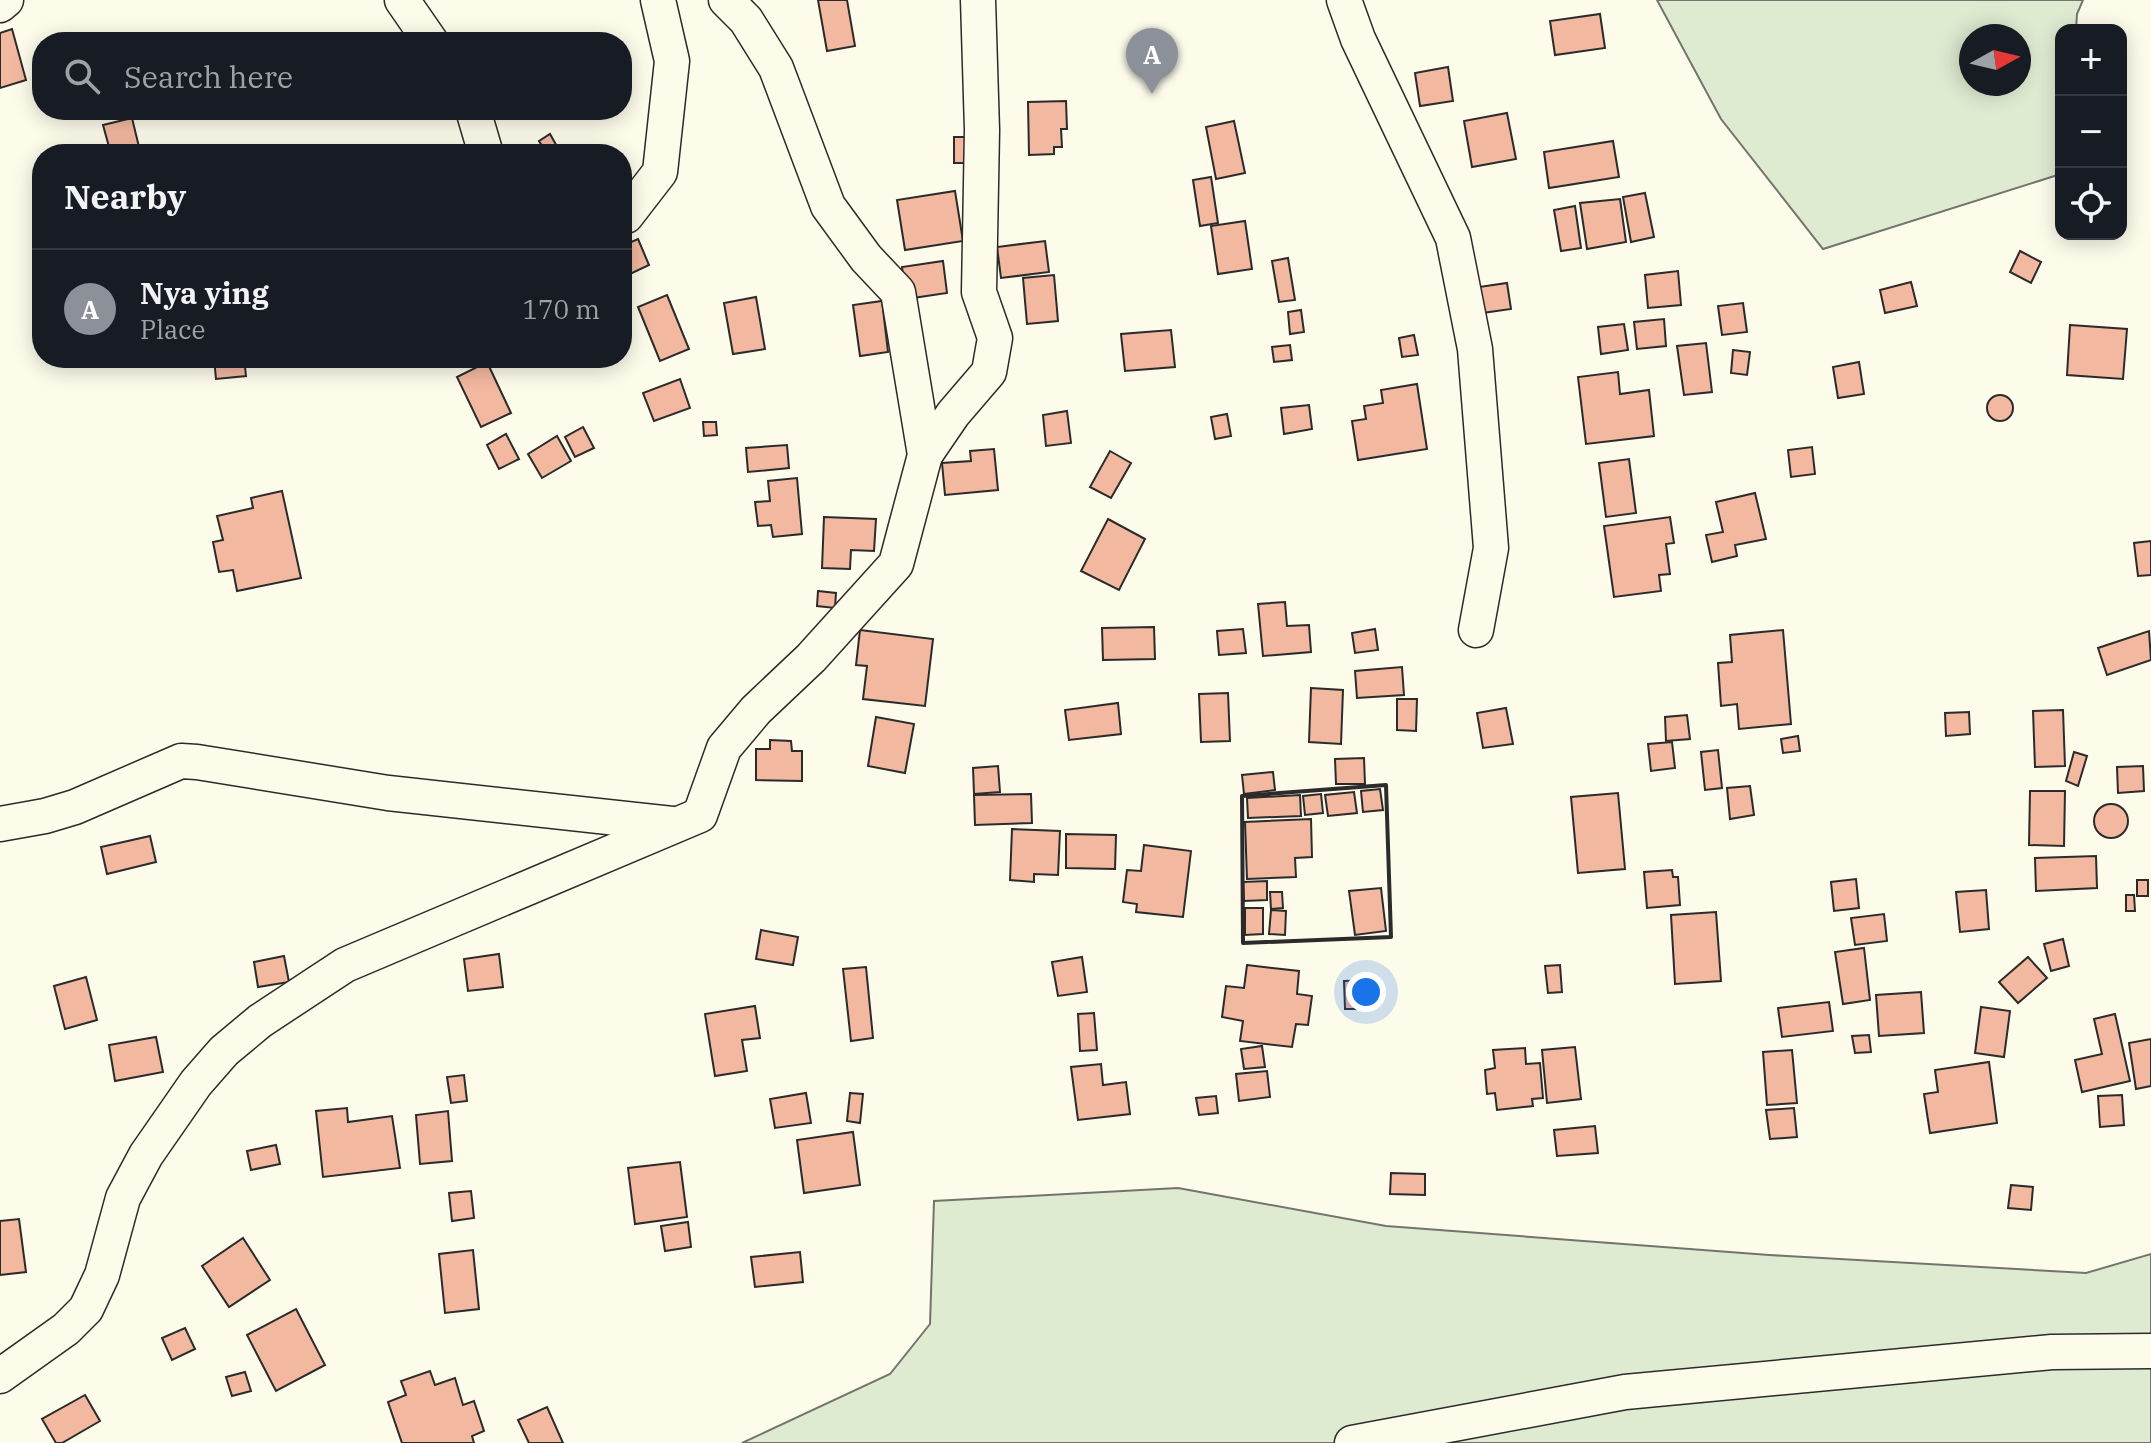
<!DOCTYPE html>
<html lang="en">
<head>
<meta charset="utf-8">
<style>
	:root { --surface:#171b24; --page:#20242c; --text:#f1f3f6; --muted:#9ea1a6; --line:#363941; --accent:#8c9099 }
	body { margin:0; font-family:"IBM Plex Serif",serif; background:var(--page); color:var(--text) }
	.controls { position:absolute; right:24px; top:24px; display:grid; overflow:hidden; border-radius:16px; box-shadow:0 4px 20px #0003 }
	.controls button { width:72px; height:72px; display:grid; place-items:center; padding:0; border:0; border-bottom:2px solid var(--line); background:var(--surface); color:var(--text); font:40px sans-serif }
	.compass { position:absolute; left:1959px; top:24px; width:72px; height:72px; border-radius:50%; background:var(--surface); box-shadow:0 4px 20px #0003; rotate:82deg }
	.you { position:absolute; left:1366px; top:992px; width:28px; height:28px; margin:-20px; border:6px solid #fff; border-radius:50%; background:#1a73e8; box-shadow:0 0 0 12px #1a73e833 }
	.badge { display:grid; place-items:center; width:52px; height:52px; border-radius:50%; background:var(--accent); color:#fff; font-size:26px; font-weight:700 }
	.pin { position:absolute; translate:-50% -66px; filter:drop-shadow(0 2px 4px #0008) }
	.pin::after { content:''; position:absolute; top:42px; width:28px; height:24px; background:inherit; clip-path:polygon(0 0,100% 0,50% 100%) }
	.list { margin:0; padding:0; list-style:none }
	h2 { display:flex; justify-content:space-between; align-items:center; height:104px; margin:0; padding:0 32px; font-size:34px }
	h2 small { font-size:26px; font-weight:400; color:var(--muted) }
	.list li { display:grid; grid-template-columns:52px 1fr auto; gap:24px; align-items:center; box-sizing:border-box; height:120px; padding:0 32px; border-top:2px solid var(--line) }
	.list b { display:block; font-size:30px; white-space:nowrap }
	.list p { margin:0; font-size:26px; white-space:nowrap; color:var(--muted) }
	.list em { font-size:26px; font-style:normal; color:var(--muted) }
	.icon { flex:none; width:44px; height:44px; fill:none; stroke:currentColor; stroke-width:2; stroke-linecap:round; stroke-linejoin:round }
	.map { position:relative; flex:none; width:2151px; height:1443px; overflow:hidden }
	.search { position:absolute; background:var(--surface); box-shadow:0 4px 20px #0003; left:32px; top:32px; width:600px; height:88px; display:flex; align-items:center; gap:20px; box-sizing:border-box; padding:0 28px; border-radius:32px; color:var(--muted); font-size:30px }
	.panel { position:absolute; background:var(--surface); box-shadow:0 4px 20px #0003; left:32px; top:144px; width:600px; height:224px; border-radius:32px }
	.map>svg:first-child { display:block }
	.green { fill:#deebd1; stroke:#74746e; stroke-width:2; fill-rule:evenodd }
	.building { fill:#f2b8a0; stroke:#2b2b2b; stroke-width:2 }
	.lines { fill:none; stroke-linecap:round; stroke-linejoin:round }
	.street-casing { stroke:#2b2b2b; stroke-width:37 }
	.street { stroke:#fdfbea; stroke-width:34 }
	.wall { stroke:#2b2b2b; stroke-width:4 }
</style>
</head>
<body>
<div class="map">
<svg width="2151" height="1443" viewBox="0 0 2151 1443">
	<rect width="100%" height="100%" fill="#fdfbea"/>
	<g class="green">
		<path d="M1657 0H2083L2077 14 2076 30H2061V174L1823 249 1721 119ZM1971 36H2019V84H1971Z"/>
		<path d="M1178 1188 1386 1226 1769 1255 2086 1273 2151 1254V1443H742L890 1374 930 1324 934 1201Z"/>
	</g>
	<g class="building">
		<path d="M818 0H847L855 46 827 51Z"/>
		<path d="M1600 14 1605 48 1555 55 1550 21Z"/>
		<path d="M12 29 26 80 0 88V33Z"/>
		<path d="M1448 67 1453 101 1420 106 1415 73Z"/>
		<path d="M1066 101 1067 129H1061L1062 147H1054V154L1029 155 1028 102Z"/>
		<path d="M1507 113 1516 159 1472 167 1464 121Z"/>
		<path d="M132 118 139 147 111 154 103 125Z"/>
		<path d="M1234 121 1245 173 1216 179 1206 127Z"/>
		<path d="M550 134 559 150 547 154 539 141Z"/>
		<path d="M954 137H965L966 163H954Z"/>
		<path d="M1613 141 1619 177 1549 188 1544 152Z"/>
		<path d="M1211 177 1218 223 1200 226 1193 180Z"/>
		<path d="M955 191 963 241 905 250 897 200Z"/>
		<path d="M1645 193 1654 237 1631 242 1623 197Z"/>
		<path d="M1620 199 1626 242 1587 249 1580 203Z"/>
		<path d="M1575 206 1581 248 1561 251 1554 210Z"/>
		<path d="M1245 221 1252 269 1218 274 1211 226Z"/>
		<path d="M638 239 649 265 628 275 622 262V246Z"/>
		<path d="M1045 241 1049 272 1001 278 997 247Z"/>
		<path d="M2020 251 2041 262 2031 283 2010 272Z"/>
		<path d="M1288 258 1295 300 1279 302 1272 261Z"/>
		<path d="M943 261 947 293 906 299 902 267Z"/>
		<path d="M1678 271 1681 305 1648 308 1645 275Z"/>
		<path d="M1054 275 1058 321 1027 324 1023 278Z"/>
		<path d="M1911 282 1917 306 1885 313 1880 290Z"/>
		<path d="M1507 283 1511 309 1475 314 1472 288Z"/>
		<path d="M667 295 689 349 660 361 638 307Z"/>
		<path d="M756 297 765 349 733 354 724 303Z"/>
		<path d="M882 301 888 352 860 356 853 305Z"/>
		<path d="M1743 303 1747 332 1722 335 1718 306Z"/>
		<path d="M1301 310 1304 332 1290 334 1288 312Z"/>
		<path d="M1664 319 1666 346 1637 349 1634 322Z"/>
		<path d="M1624 324 1628 350 1601 354 1598 327Z"/>
		<path d="M2070 325 2127 329 2123 379 2067 375Z"/>
		<path d="M1171 330 1175 367 1125 371 1121 334Z"/>
		<path d="M1414 335 1418 355 1402 357 1399 338Z"/>
		<path d="M1706 343 1712 392 1684 395 1677 346Z"/>
		<path d="M1290 345 1292 360 1274 362 1272 347Z"/>
		<path d="M1733 350 1750 352 1747 375 1731 373Z"/>
		<path d="M214 358H244L246 376 216 379Z"/>
		<path d="M487 362 511 413 481 427 457 377Z"/>
		<path d="M1859 362 1864 394 1838 398 1833 367Z"/>
		<path d="M1618 372 1620 394 1649 390 1654 436 1586 444 1578 377Z"/>
		<path d="M680 379 690 408 654 421 643 393Z"/>
		<path d="M1417 384 1427 449 1358 460 1352 421 1366 419 1364 406 1383 403 1381 390Z"/>
		<circle cx="2000" cy="408" r="13"/>
		<path d="M1309 405 1312 429 1284 434 1281 408Z"/>
		<path d="M1067 411 1071 443 1046 446 1043 415Z"/>
		<path d="M1227 414 1231 436 1215 439 1211 417Z"/>
		<path d="M703 422H716L717 435 704 436Z"/>
		<path d="M583 427 594 448 575 457 565 437Z"/>
		<path d="M506 434 519 459 499 469 487 445Z"/>
		<path d="M557 436 571 461 542 478 528 454Z"/>
		<path d="M787 445 789 468 748 472 746 448Z"/>
		<path d="M1812 447 1815 474 1791 477 1788 450Z"/>
		<path d="M994 449 998 490 945 495 942 463 971 461 970 451Z"/>
		<path d="M1110 451 1131 463 1111 498 1090 487Z"/>
		<path d="M1629 459 1636 513 1606 517 1599 463Z"/>
		<path d="M797 478 802 534 773 537 771 525 758 526 755 502 770 501 768 481Z"/>
		<path d="M282 491 301 578 237 591 233 570 219 572 213 542 223 540 217 516 253 508 251 498Z"/>
		<path d="M1755 493 1766 539 1735 545 1737 556 1712 562 1706 535 1723 532 1716 502Z"/>
		<path d="M824 517 876 519 874 551 851 550 850 569 822 568Z"/>
		<path d="M1670 517 1674 543 1666 544 1670 574 1659 575 1661 591 1614 597 1604 526Z"/>
		<path d="M1108 519 1145 539 1119 590 1081 571Z"/>
		<path d="M2151 541V575L2138 576 2134 543Z"/>
		<path d="M818 591 836 593 835 608 817 606Z"/>
		<path d="M1285 602 1287 626 1309 625 1311 652 1263 656 1258 604Z"/>
		<path d="M1154 627 1155 659 1103 660 1102 628Z"/>
		<path d="M1243 629 1246 653 1219 655 1217 631Z"/>
		<path d="M1375 629 1378 650 1355 653 1352 633Z"/>
		<path d="M860 630 933 639 925 706 863 699 867 666 856 665Z"/>
		<path d="M1783 630 1791 724 1739 729 1737 704 1721 706 1718 663 1732 662 1730 635Z"/>
		<path d="M2149 631 2151 660 2107 675 2098 648Z"/>
		<path d="M1402 667 1404 695 1357 698 1355 671Z"/>
		<path d="M1311 688 1343 690 1341 744 1309 742Z"/>
		<path d="M1228 693 1230 741 1201 742 1199 694Z"/>
		<path d="M1397 699H1417L1416 731 1397 730Z"/>
		<path d="M1118 703 1121 734 1069 740 1065 710Z"/>
		<path d="M1506 708 1513 744 1483 748 1477 713Z"/>
		<path d="M2063 710 2065 766 2035 767 2033 711Z"/>
		<path d="M1969 712 1970 734 1946 736 1945 713Z"/>
		<path d="M1687 715 1690 739 1666 741 1665 717Z"/>
		<path d="M876 717 914 724 905 773 868 766Z"/>
		<path d="M1798 736 1800 751 1783 753 1781 739Z"/>
		<path d="M770 740 791 741 792 751H802V781L756 780V749H770Z"/>
		<path d="M1672 742 1675 768 1651 771 1648 744Z"/>
		<path d="M1718 750 1722 788 1705 790 1701 752Z"/>
		<path d="M2074 752 2087 756 2078 786 2066 781Z"/>
		<path d="M1364 758 1365 784H1336L1335 759Z"/>
		<path d="M998 766 1000 792 974 794 973 768Z"/>
		<path d="M2143 766 2144 791 2118 793 2117 767Z"/>
		<path d="M1273 772 1275 790 1244 794 1242 775Z"/>
		<path d="M1750 786 1754 815 1730 819 1727 788Z"/>
		<path d="M1380 789 1383 810 1363 812 1361 791Z"/>
		<path d="M2030 791H2065L2064 846 2029 845Z"/>
		<path d="M1354 792 1357 813 1328 816 1325 795Z"/>
		<path d="M1618 793 1625 869 1578 873 1571 797Z"/>
		<path d="M1031 794 1032 823 975 825 974 795Z"/>
		<path d="M1321 794 1323 813 1305 815 1303 796Z"/>
		<path d="M1300 795 1301 816 1248 818 1247 798Z"/>
		<circle cx="2111" cy="821" r="17"/>
		<path d="M1311 819 1312 857 1295 858 1296 877 1247 879 1245 822Z"/>
		<path d="M1012 829 1060 831 1058 875 1034 874V882L1010 880Z"/>
		<path d="M1066 834 1116 835 1115 869 1066 868Z"/>
		<path d="M150 836 156 862 107 874 101 847Z"/>
		<path d="M1144 845 1191 851 1183 917 1136 912 1137 904 1123 902 1127 870 1141 871Z"/>
		<path d="M2096 856 2097 888 2036 891 2035 858Z"/>
		<path d="M1672 870 1673 877H1678L1680 905 1647 908 1644 872Z"/>
		<path d="M1856 879 1859 908 1834 911 1831 882Z"/>
		<rect x="2137" y="880" width="11" height="16"/>
		<path d="M1267 881V900L1244 901 1243 882Z"/>
		<path d="M1381 888 1386 931 1355 935 1349 891Z"/>
		<path d="M1986 890 1989 929 1960 932 1956 892Z"/>
		<path d="M1270 892H1282L1283 908 1271 909Z"/>
		<path d="M2126 895H2134L2135 911H2126Z"/>
		<path d="M1245 908H1263V934L1245 935Z"/>
		<path d="M1271 910 1286 911 1285 935 1269 934Z"/>
		<path d="M1716 912 1721 981 1675 984 1671 915Z"/>
		<path d="M1884 914 1887 941 1855 945 1851 918Z"/>
		<path d="M761 930 798 937 793 965 756 959Z"/>
		<path d="M2063 939 2069 966 2051 971 2044 944Z"/>
		<path d="M1864 948 1870 1000 1843 1004 1835 952Z"/>
		<path d="M499 954 503 987 468 991 464 959Z"/>
		<path d="M284 956 289 982 258 987 254 962Z"/>
		<path d="M1082 957 1087 992 1058 996 1052 962Z"/>
		<path d="M2028 957 2047 978 2018 1003 1999 982Z"/>
		<path d="M1247 965 1299 971 1297 994 1312 996 1308 1025 1296 1024 1292 1047 1240 1041 1243 1021 1222 1017 1226 986 1244 988Z"/>
		<path d="M1560 965 1562 992 1548 993 1545 966Z"/>
		<path d="M866 967 873 1038 851 1041 843 969Z"/>
		<path d="M86 977 97 1020 65 1029 54 986Z"/>
		<path d="M1371 980 1373 1009H1345L1344 981Z"/>
		<path d="M1921 992 1924 1033 1879 1036 1876 995Z"/>
		<path d="M1829 1002 1833 1031 1782 1037 1778 1008Z"/>
		<path d="M755 1006 760 1038 742 1040 747 1071 715 1076 705 1014Z"/>
		<path d="M1981 1007 2010 1011 2004 1057 1975 1053Z"/>
		<path d="M1094 1013 1097 1050 1080 1051 1078 1014Z"/>
		<path d="M2115 1014 2130 1081 2082 1092 2075 1060 2102 1054 2094 1019Z"/>
		<path d="M1869 1035 1871 1052 1855 1053 1852 1036Z"/>
		<path d="M156 1037 163 1072 115 1081 109 1045Z"/>
		<path d="M2151 1039V1086L2136 1089 2129 1043Z"/>
		<path d="M1262 1046 1265 1067 1244 1069 1241 1049Z"/>
		<path d="M1575 1047 1581 1099 1547 1103 1542 1050Z"/>
		<path d="M1525 1048 1526 1064 1540 1063 1543 1098 1532 1099 1533 1106 1497 1110 1495 1093 1487 1094 1485 1070 1495 1068 1493 1050Z"/>
		<path d="M1792 1050 1797 1103 1767 1105 1763 1052Z"/>
		<path d="M1989 1062 1997 1123 1930 1133 1924 1094 1938 1092 1935 1070Z"/>
		<path d="M1101 1064 1103 1085 1126 1082 1130 1114 1078 1120 1071 1067Z"/>
		<path d="M1267 1071 1270 1097 1239 1101 1236 1074Z"/>
		<path d="M464 1075 467 1101 451 1103 447 1077Z"/>
		<path d="M806 1093 811 1123 775 1128 770 1099Z"/>
		<path d="M850 1093 863 1094 860 1123 847 1121Z"/>
		<path d="M2122 1095 2124 1125 2100 1127 2098 1096Z"/>
		<path d="M1216 1096 1218 1113 1199 1115 1196 1098Z"/>
		<path d="M347 1108 348 1122 392 1116 400 1168 323 1177 316 1111Z"/>
		<path d="M1794 1108 1797 1137 1770 1139 1766 1110Z"/>
		<path d="M448 1111 452 1161 420 1164 416 1115Z"/>
		<path d="M1595 1126 1598 1153 1557 1156 1554 1130Z"/>
		<path d="M853 1132 860 1185 804 1193 797 1140Z"/>
		<path d="M276 1145 280 1164 251 1170 247 1151Z"/>
		<path d="M680 1162 687 1217 635 1224 628 1168Z"/>
		<path d="M1391 1173 1425 1174V1195L1390 1194Z"/>
		<path d="M2011 1185 2033 1187 2031 1210 2008 1208Z"/>
		<path d="M471 1191 474 1218 452 1221 449 1193Z"/>
		<path d="M19 1219 26 1272 0 1275V1221Z"/>
		<path d="M688 1222 691 1247 665 1251 661 1226Z"/>
		<path d="M243 1238 270 1280 229 1307 202 1266Z"/>
		<path d="M473 1250 479 1309 445 1313 439 1254Z"/>
		<path d="M800 1252 803 1282 755 1287 751 1257Z"/>
		<path d="M296 1309 325 1365 276 1391 247 1335Z"/>
		<path d="M185 1328 195 1349 172 1360 162 1338Z"/>
		<path d="M430 1371 435 1385 455 1378 463 1405 474 1401 484 1431 472 1436 474 1443H402L388 1402 406 1395 401 1381Z"/>
		<path d="M245 1372 251 1391 232 1396 226 1377Z"/>
		<path d="M85 1395 100 1421 62 1443H56L42 1419Z"/>
		<path d="M547 1407 563 1443H529L518 1420Z"/>
	</g>
	<g class="lines">
		<defs>
			<g id="street">
				<path d="M402 0 431 42"/>
				<path d="M1344 0 1358 39 1453 238 1475 349 1491 548 1476 630"/>
				<path d="M0 5 6 0"/>
				<path d="M473 110 486 154"/>
				<path d="M626 216 660 172 672 61 658 0"/>
				<path d="M925 455 953 414 989 372 995 338 979 292 982 130 978 0"/>
				<path d="M0 824 45 816 75 807 181 761 197 762 388 793 672 824"/>
				<path d="M0 1376 66 1329 86 1309 102 1275 123 1198 146 1155 196 1083 224 1051 260 1021 345 965 700 815 724 748 756 710 811 658 896 564 925 455 898 292 866 258 828 206 776 68 746 20 726 0"/>
				<path d="M1352 1443 1625 1392 2052 1352 2151 1351"/>
			</g>
		</defs>
		<use href="#street" class="street-casing"/>
		<use href="#street" class="street"/>
		<path class="wall" d="M1386 785 1391 937 1243 943 1242 796Z"/>
	</g>
</svg>
<div class="controls">
<button>+</button>
<button>−</button>
<button><svg class="icon" aria-label="locate" viewBox="0 0 24 24"><circle cx="12" cy="12" r="6"/><path d="M12 2v4M12 18v4M2 12h4M18 12h4"/></svg></button>
</div>
<svg class="compass" viewBox="-18 -18 36 36"><path d="M0-13l5 13h-10z" fill="#e53935"/><path d="M0 13l5-13h-10z" fill="#9ea1a6"/></svg>
<div class="you"></div>
<div class="pin badge" style="left:1152px;top:94px">A</div>
<div class="search"><svg class="icon" aria-label="search" viewBox="0 0 24 24"><circle cx="10" cy="10" r="6"/><path d="M15 15l6 6"/></svg>Search here</div>
<section class="panel">
<h2>Nearby<small></small></h2>
<ul class="list">
<li><span class="badge">A</span><div><b>Nya ying</b><p>Place</p></div><em>170 m</em></li>
</ul>
</section>
</div>
</body>
</html>
